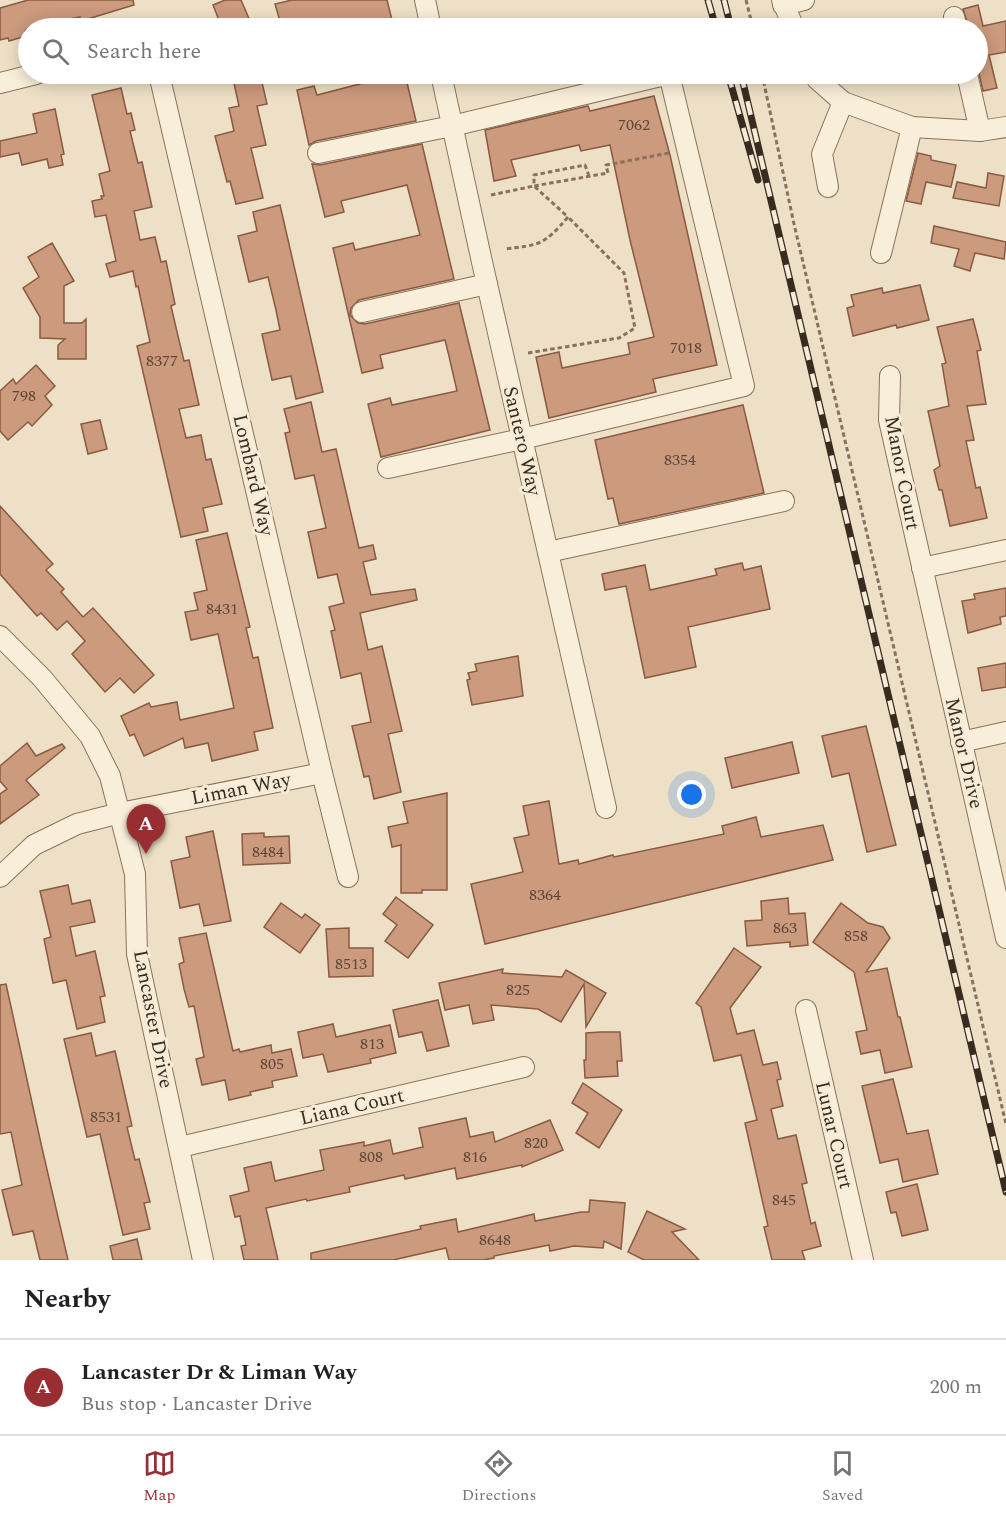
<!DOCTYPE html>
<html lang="en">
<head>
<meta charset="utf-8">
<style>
	:root { --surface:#fff; --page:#f6f6f6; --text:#202124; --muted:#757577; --line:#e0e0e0; --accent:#982d32 }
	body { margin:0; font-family:Spectral,serif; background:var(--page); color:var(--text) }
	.you { position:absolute; left:692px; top:795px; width:21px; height:21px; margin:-15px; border:4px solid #fff; border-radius:50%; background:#1a73e8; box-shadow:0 0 0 9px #1a73e833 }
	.badge { display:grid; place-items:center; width:39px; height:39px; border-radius:50%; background:var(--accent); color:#fff; font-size:20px; font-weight:700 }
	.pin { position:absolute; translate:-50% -50px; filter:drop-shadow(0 2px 3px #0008) }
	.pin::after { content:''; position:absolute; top:32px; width:21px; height:18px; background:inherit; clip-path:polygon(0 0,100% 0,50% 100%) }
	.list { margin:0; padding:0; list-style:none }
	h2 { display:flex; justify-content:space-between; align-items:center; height:78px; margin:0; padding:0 24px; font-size:26px }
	h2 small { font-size:20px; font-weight:400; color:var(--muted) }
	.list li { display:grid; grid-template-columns:39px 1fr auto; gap:18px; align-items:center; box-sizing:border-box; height:96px; padding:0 24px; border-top:2px solid var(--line) }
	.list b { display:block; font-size:22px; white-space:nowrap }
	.list p { margin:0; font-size:20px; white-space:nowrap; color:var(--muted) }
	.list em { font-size:20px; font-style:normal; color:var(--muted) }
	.icon { flex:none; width:33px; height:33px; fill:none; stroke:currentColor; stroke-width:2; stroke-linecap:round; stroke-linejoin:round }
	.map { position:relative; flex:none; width:1006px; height:1260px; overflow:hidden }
	.search { position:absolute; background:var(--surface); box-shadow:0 3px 15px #0003; left:18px; right:18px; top:18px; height:66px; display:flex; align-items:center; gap:15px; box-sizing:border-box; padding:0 21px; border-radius:33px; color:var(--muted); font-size:22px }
	.sheet { height:174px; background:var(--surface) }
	nav { display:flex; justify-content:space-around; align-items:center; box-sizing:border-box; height:84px; border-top:2px solid var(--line); background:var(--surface); font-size:16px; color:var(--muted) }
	nav a { display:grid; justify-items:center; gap:3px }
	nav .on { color:var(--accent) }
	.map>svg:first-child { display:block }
	.building { fill:#cc9a7d; stroke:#885b42; stroke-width:1.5 }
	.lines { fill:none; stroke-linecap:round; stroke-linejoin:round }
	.minor-casing { stroke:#89725c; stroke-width:22 }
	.path { stroke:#89725c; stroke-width:3; stroke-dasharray:4.5 3; stroke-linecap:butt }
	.minor { stroke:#f9eeda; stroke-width:20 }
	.rail-casing { stroke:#3a2b20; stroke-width:7 }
	.rail { stroke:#f5ebd6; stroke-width:4.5; stroke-dasharray:14; stroke-linecap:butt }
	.labels { text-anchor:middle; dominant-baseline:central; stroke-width:6; stroke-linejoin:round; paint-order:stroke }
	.number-label { font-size:16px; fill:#5e4737 }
	.street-label { font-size:20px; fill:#3a2b20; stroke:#f5ebd6 }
</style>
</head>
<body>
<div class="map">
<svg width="1006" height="1260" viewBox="0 0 1006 1260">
	<rect width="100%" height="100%" fill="#eee0c6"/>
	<g class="building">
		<path d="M28 0H133L134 5 81 21 80 17 28 28 25 31 26 36 9 41 8 38 0 40V8Z"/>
		<path d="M225 0H241L253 28H222L213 5Z"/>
		<path d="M292 0H387L394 28H282L275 4Z"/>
		<path d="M978 5 983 26 1006 21V52L989 55 997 88 983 91 978 69V28H969L963 9Z"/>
		<path d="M232 74H260L267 104 257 106 266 145 251 148 263 198 236 204 230 181 227 182 215 136 234 131 229 108 239 106Z"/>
		<path d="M382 74H405L416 121 316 141 309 145 297 90 314 86 317 95 383 78Z"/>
		<path d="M121 88 127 114 131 113 135 130 130 131 138 163 142 162 152 207 134 211 140 240 155 237 161 262 166 261 175 304 171 306 178 336 184 361 189 360 199 405 179 409 186 438 201 435 206 460 211 459 222 504 203 508 208 531 181 537 137 346 150 342 138 286 136 287 133 271 110 277 106 264 116 261 106 215 95 217 92 201 102 199 101 196H104L99 174 110 171 92 95Z"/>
		<path d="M654 96 670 155 717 365 653 379 656 392 549 418 536 357 559 352 562 368 630 354 628 343 654 337 630 240 610 145 581 151 579 145 511 160 516 176 494 181 485 130 588 106 590 111Z"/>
		<path d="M55 109 64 154 61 155 63 165 49 168 47 159 22 165 19 153 0 157V141L37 133 33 114Z"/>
		<path d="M422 144 454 279 359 300 351 308 350 315 358 323 365 324 459 303 490 430 381 457 368 404 390 398 392 405 457 391 449 356 445 340 380 355 383 368 362 373 333 248 353 243 355 250 420 235 407 185 341 201 344 212 325 217 312 164 320 165Z"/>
		<path d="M918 153 931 156V160L956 165 951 187 926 182 921 204 906 201Z"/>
		<path d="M988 173 1004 176 999 206 953 198 957 182 986 188Z"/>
		<path d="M280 205 323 392 296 399 291 376 272 380 262 334 280 330 276 310 268 277 249 282 238 236 257 231 253 212Z"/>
		<path d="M934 226 1006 242 1004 259 975 253 970 271 954 266 959 249 931 243Z"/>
		<path d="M52 243 74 281 64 286V323H82L86 319V359H58V345L65 339 40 338V317L23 288 39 277 28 257Z"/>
		<path d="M920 285 929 320 897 328 896 325 853 336 847 308 854 306 851 295 882 288 883 293Z"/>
		<path d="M973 319 981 350 977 351 986 404 967 406 974 440 966 441 976 488 980 487 987 518 950 526 942 490H939L934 470 940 466 928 411 949 406 942 364 946 363 937 327Z"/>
		<path d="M36 365 55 386 45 396 52 405 32 426 28 422 8 440 0 431V391L13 379 16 384Z"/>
		<path d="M311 402 322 452 336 449 359 548 373 545 376 559 363 562 371 595 415 589 417 600 360 613 368 650 382 646 402 731 388 734 401 792 374 799 369 776 364 777 352 726 371 722 361 673 341 678 331 631 335 630 329 607 344 603 337 574 318 578 308 532 326 528 314 475 295 479 285 433 290 432 284 409Z"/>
		<path d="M743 405 764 493 619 524 613 498 608 499 595 440Z"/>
		<path d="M100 420 107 449 88 454 81 424Z"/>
		<path d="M0 506 53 564 46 570 64 589 61 592 83 617 93 608 154 675 134 693 120 678 105 692 72 654 85 641 67 621 57 630 41 613 37 616 0 574Z"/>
		<path d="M227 533 250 627 246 628 253 658 258 657 273 728 254 732 258 750 237 755 212 761 208 743 185 748 183 738 144 756 134 734 130 736 121 716 149 703 151 707 177 702 180 720 234 708 218 634 191 640 185 612 198 610 194 593 207 590 196 540Z"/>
		<path d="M742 563 744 570 761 566 770 609 688 627 696 667 645 678 626 586 605 590 602 574 645 565 650 590 717 575 715 569Z"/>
		<path d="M1006 588V616L1000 617 1001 624 968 633 962 601 975 599 974 594Z"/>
		<path d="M518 656 523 696 472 705 467 680 470 679 468 673 477 671 475 664Z"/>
		<path d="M1006 663V687L982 691 978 668Z"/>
		<path d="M866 726 896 845 867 852 849 773 832 777 822 736Z"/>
		<path d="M792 742 799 773 732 788 725 758Z"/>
		<path d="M27 743 36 756 62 744 65 748 26 780 39 795 0 824V794L7 789 0 781V766Z"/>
		<path d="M447 793V890H422V893H401V845L392 847 388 827 408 823 403 802Z"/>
		<path d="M549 801 559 864 578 860 579 864 613 855 614 857 724 834 722 826 756 817 761 837 823 825 833 860 485 944 471 884 523 872 514 838 529 835 523 806Z"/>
		<path d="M213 831 231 921 204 926 199 904 180 908 171 861 190 857 186 837Z"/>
		<path d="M264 833V837L289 836 290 863 243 865 242 834Z"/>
		<path d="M68 885 72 904 90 900 95 922 70 927 76 956 95 951 105 996 100 997 105 1022 77 1029 66 980 53 983 44 939 51 937 40 891Z"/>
		<path d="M396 897 433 925 408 958 385 941 397 925 383 914Z"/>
		<path d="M788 898 789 914 805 913 808 945 790 947V942L747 946 745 921 762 920 761 901Z"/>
		<path d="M281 903 302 918 305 914 320 925 300 953 264 927Z"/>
		<path d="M841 903 868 923 883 927 890 938 866 972 887 968 898 1017H900L912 1067 885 1073 880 1050 861 1054 856 1032 867 1030 854 972 813 942Z"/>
		<path d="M349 928V948H373V976L329 977 326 929Z"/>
		<path d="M206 933 233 1051 239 1049 240 1052 271 1045 272 1053 291 1049 297 1076 272 1081 273 1087 250 1092 251 1095 229 1100 225 1080 202 1085 196 1059 204 1057 194 1006 189 1007 184 989 179 964 184 962 179 938Z"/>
		<path d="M734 948 761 967 730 1008 737 1034 754 1030 763 1065 777 1062 781 1079 777 1080 783 1106 771 1109 778 1139 796 1135 807 1183 802 1184 811 1224 815 1222 821 1246 802 1251 805 1260H772L764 1227 768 1226 745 1123 757 1120 741 1055 714 1061 701 1007 696 1003Z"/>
		<path d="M503 969 502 973 562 977 566 970 606 993 586 1027 584 984 561 1022 538 1009 491 1005 494 1020 473 1024 469 1005 445 1010 439 983Z"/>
		<path d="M6 984 42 1148 68 1260H40L33 1231 13 1235 2 1190 22 1185 11 1132 0 1134V985Z"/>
		<path d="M438 1000 449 1046 427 1051 422 1032 399 1037 393 1010Z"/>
		<path d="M333 1024 336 1037 390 1025 396 1053 370 1059 371 1063 328 1072 323 1054 303 1058 298 1032Z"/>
		<path d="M601 1032H620L622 1061H617L618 1076 585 1078 584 1060H586V1033Z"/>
		<path d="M91 1033 96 1056 115 1051 132 1126 127 1127 135 1160 139 1159 150 1202 144 1203 150 1229 123 1235 100 1134 87 1137 64 1039Z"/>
		<path d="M893 1079 907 1134 928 1130 938 1174 903 1182 898 1159 880 1163 862 1086Z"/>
		<path d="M583 1083 622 1110 599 1148 576 1133 588 1113 572 1103Z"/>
		<path d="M466 1118 470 1137 493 1132 495 1142 550 1120 563 1150 522 1167V1165L457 1179 455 1168 405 1179 404 1175 349 1187 350 1192 307 1201 306 1199 266 1208 278 1260H244L241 1246 246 1245 240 1216 235 1217 230 1196 249 1191 244 1168 271 1162 275 1181 324 1170 320 1150 364 1142V1146L390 1140 393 1154 423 1147 419 1128Z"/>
		<path d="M917 1184 928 1230 902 1236 896 1212 891 1213 886 1192Z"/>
		<path d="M590 1200 625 1203 621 1249 604 1241 603 1248 574 1246 550 1251 549 1245 494 1256V1258L483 1260H449L446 1248 393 1260H311V1253L421 1229 420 1226 456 1219 458 1232 534 1214 535 1221 581 1212H589Z"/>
		<path d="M647 1211 685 1229 672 1232 699 1260H644L628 1252Z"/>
		<path d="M137 1239 142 1260H113L110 1246Z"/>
	</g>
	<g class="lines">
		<defs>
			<g id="minor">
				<path d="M425 0 431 28"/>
				<path d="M782 0 794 28"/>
				<path d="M783 5 804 0"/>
				<path d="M954 17 957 28"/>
				<path d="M159 74 322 773 348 877"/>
				<path d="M441 74 482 262 606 808"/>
				<path d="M815 74 817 79 843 102 912 127 980 131 1006 127"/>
				<path d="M967 74 980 131"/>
				<path d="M0 83 36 74"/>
				<path d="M318 153 452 126 669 74 744 386 522 439 388 468"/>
				<path d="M828 187 822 154 843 102"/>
				<path d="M881 253 912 127"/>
				<path d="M362 312 487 284"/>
				<path d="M890 376 889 420 1006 938"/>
				<path d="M548 552 784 501"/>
				<path d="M922 568 1006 550"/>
				<path d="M0 636 42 678 90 736 110 776 135 874 137 954 203 1260"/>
				<path d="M961 742 1006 732"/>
				<path d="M0 877 34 845 77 824 120 813 322 773"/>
				<path d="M806 1010 863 1260"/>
				<path d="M180 1147 524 1067"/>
			</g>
		</defs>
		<use href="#minor" class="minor-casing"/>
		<g class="path">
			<path d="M746 0 753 28"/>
			<path d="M762 74 794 224 1006 1124"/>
			<path d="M589 176 585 165 534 175V186L608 173 606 165 669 153"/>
			<path d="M491 195 534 186 568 217C544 245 540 245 504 249"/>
			<path d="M528 353 619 338 635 328 624 273 568 217"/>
		</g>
		<use href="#minor" class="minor"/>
		<defs>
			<g id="rail">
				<path d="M708 0 716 28"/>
				<path d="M724 0 731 28"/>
				<path d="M728 74 758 180"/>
				<path d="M741 74 1006 1192"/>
			</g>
		</defs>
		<use href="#rail" class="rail-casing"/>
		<use href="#rail" class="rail"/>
	</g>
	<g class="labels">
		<g class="number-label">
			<text x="634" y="125">7062</text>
			<text x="686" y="348">7018</text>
			<text x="162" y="361">8377</text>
			<text x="24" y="396">798</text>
			<text x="680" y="460">8354</text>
			<text x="222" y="609">8431</text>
			<text x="268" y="852">8484</text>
			<text x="545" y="895">8364</text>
			<text x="785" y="928">863</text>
			<text x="856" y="936">858</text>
			<text x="351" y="964">8513</text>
			<text x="518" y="990">825</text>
			<text x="372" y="1044">813</text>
			<text x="272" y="1064">805</text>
			<text x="106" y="1117">8531</text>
			<text x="536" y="1143">820</text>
			<text x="371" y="1157">808</text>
			<text x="475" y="1157">816</text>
			<text x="784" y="1200">845</text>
			<text x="495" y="1240">8648</text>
		</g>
		<g class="street-label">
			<text transform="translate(522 441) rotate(77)">Santero Way</text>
			<text transform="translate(902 473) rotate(79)">Manor Court</text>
			<text transform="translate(253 475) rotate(77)">Lombard Way</text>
			<text transform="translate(964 753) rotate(77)">Manor Drive</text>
			<text transform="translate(241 789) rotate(-11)">Liman Way</text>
			<text transform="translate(153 1019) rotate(79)">Lancaster Drive</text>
			<text transform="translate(352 1107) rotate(-13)">Liana Court</text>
			<text transform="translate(834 1135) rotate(77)">Lunar Court</text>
		</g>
	</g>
</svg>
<div class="you"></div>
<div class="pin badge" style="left:146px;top:854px">A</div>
<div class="search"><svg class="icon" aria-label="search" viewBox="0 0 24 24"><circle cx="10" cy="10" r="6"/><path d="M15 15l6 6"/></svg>Search here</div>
</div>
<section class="sheet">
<h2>Nearby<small></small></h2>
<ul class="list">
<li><span class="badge">A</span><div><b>Lancaster Dr &amp; Liman Way</b><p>Bus stop · Lancaster Drive</p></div><em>200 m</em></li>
</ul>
</section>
<nav>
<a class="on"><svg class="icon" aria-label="map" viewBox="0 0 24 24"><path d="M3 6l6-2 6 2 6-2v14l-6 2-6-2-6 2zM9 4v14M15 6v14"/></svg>Map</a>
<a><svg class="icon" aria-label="directions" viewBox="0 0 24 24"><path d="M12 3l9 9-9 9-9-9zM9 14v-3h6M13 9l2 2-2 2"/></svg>Directions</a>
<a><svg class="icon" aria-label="saved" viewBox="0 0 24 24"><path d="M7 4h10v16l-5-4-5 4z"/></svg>Saved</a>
</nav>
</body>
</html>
